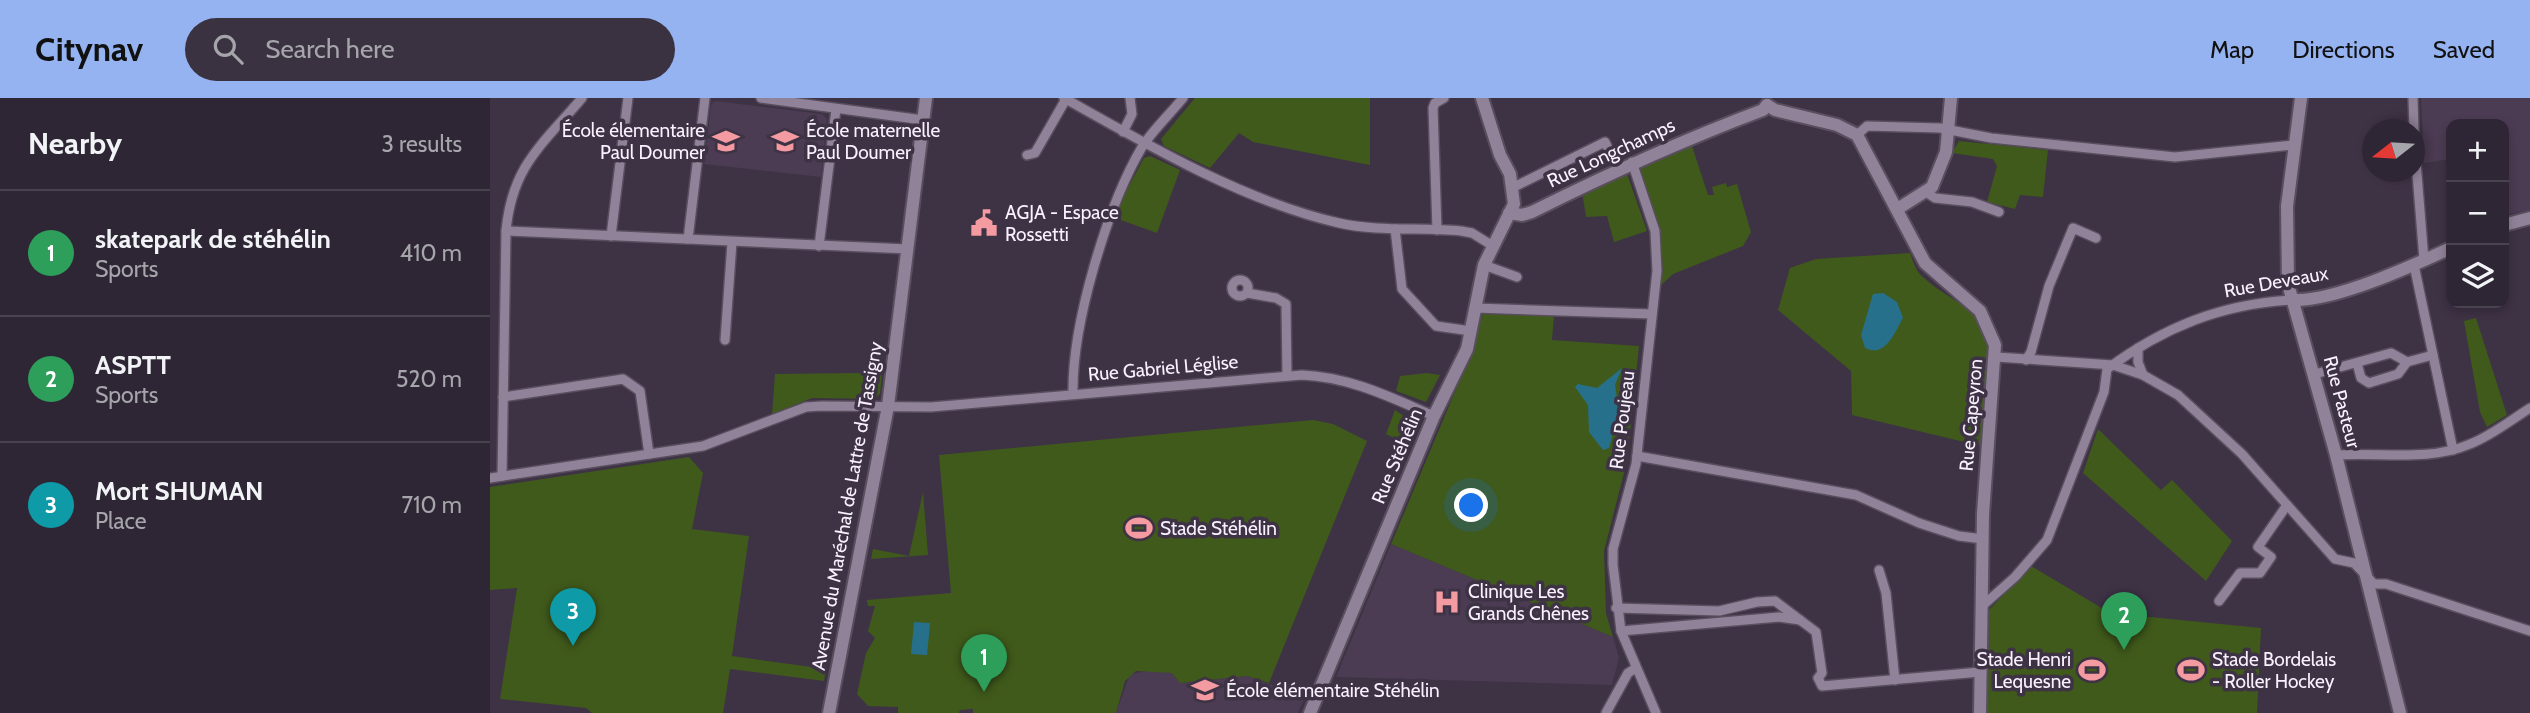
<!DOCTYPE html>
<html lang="en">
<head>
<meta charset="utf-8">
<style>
	:root { --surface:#2e2634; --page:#3a3240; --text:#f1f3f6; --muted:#a7a5ac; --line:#49434f; --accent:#95b2f1 }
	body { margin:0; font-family:Cabin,sans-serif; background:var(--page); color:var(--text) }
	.controls { position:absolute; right:21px; top:21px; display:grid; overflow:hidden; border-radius:14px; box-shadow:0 4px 10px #0003 }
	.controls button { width:63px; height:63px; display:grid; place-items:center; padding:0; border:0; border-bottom:2px solid var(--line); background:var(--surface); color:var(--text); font:35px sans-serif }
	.compass { position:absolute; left:1872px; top:21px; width:63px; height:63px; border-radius:50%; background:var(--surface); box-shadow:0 4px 10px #0003; rotate:253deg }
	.you { position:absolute; left:982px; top:408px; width:24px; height:24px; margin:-18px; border:5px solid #fff; border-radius:50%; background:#1a73e8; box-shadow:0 0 0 10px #1a73e833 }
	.badge { display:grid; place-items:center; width:46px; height:46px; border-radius:50%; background:var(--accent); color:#fff; font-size:23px; font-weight:700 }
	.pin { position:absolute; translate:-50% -58px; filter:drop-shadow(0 2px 4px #0008) }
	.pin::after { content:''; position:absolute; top:37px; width:24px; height:21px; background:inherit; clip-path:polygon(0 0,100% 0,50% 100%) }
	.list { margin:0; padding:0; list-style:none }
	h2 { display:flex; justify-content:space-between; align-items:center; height:91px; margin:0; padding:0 28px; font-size:30px }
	h2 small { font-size:23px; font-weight:400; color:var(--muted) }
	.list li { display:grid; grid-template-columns:46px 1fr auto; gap:21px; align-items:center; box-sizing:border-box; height:126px; padding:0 28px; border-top:2px solid var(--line) }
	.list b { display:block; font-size:26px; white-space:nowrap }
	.list p { margin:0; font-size:23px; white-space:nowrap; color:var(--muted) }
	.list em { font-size:23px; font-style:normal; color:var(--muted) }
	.icon { flex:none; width:38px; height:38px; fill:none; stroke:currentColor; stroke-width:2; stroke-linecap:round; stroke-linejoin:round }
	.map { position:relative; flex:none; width:2040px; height:615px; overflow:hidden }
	header { display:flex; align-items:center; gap:42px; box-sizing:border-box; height:98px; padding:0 35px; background:var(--accent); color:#111 }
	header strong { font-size:33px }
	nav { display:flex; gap:38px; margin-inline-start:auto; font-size:24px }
	.search { width:490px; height:63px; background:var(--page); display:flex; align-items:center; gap:18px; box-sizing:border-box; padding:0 24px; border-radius:38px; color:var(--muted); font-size:26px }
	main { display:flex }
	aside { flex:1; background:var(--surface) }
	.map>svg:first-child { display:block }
	.built { fill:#4b3b53 }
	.green { fill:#405a1b }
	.water { fill:#27708c }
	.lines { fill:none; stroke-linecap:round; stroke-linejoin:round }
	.street-casing { stroke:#584e5e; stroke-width:12 }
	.secondary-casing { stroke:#584e5e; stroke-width:16 }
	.street { stroke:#908299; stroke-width:9 }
	.secondary { stroke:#908299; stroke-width:12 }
	.labels { text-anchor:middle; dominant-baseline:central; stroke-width:7; stroke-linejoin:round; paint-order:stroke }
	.poi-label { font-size:19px; fill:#f9f1fe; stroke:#3e3245; text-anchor:start }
	.street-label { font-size:19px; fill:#f9f1fe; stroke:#3e3245 }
</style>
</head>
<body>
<header>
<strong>Citynav</strong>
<div class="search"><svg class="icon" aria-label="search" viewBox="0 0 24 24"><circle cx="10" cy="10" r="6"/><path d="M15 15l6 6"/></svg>Search here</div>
<nav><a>Map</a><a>Directions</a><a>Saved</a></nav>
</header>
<main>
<aside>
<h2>Nearby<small>3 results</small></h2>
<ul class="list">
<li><span class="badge" style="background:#2e9e5b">1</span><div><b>skatepark de stéhélin</b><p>Sports</p></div><em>410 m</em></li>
<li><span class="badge" style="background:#2e9e5b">2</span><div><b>ASPTT</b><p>Sports</p></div><em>520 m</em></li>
<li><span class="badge" style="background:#0f9aa8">3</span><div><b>Mort SHUMAN</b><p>Place</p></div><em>710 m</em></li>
</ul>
</aside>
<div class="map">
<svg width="2040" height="615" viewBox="0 0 2040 615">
	<rect width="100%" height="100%" fill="#3e3245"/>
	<g class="built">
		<path d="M1931 0H2040V112L2014 117V26H1961V61L1934 65Z"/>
		<path d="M225 3 332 16 337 21 331 79 214 66 221 7Z"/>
		<path d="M901 446 1123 539 1129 560 1122 587 846 579Z"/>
		<path d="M664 572 682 575 690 585 757 578 815 599 808 615H626L640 576Z"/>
	</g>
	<g class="green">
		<path d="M705 0H880V67L763 44 749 35 720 70 674 48 671 41Z"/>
		<path d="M1469 43 1558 52 1553 99 1530 97 1525 111 1497 104 1507 68 1503 61 1462 55Z"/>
		<path d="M1201 45 1218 97H1224L1222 89 1236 85 1237 89 1247 86 1261 134 1253 148 1183 176 1171 187 1169 131 1149 71 1151 66Z"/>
		<path d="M660 58 690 72 667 135 625 120 632 101 654 60Z"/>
		<path d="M1136 73 1157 133 1124 144 1117 118 1096 119 1092 94Z"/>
		<path d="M1420 155C1423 163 1426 174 1433 179 1462 206 1490 206 1499 250L1491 348 1362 317 1361 273 1288 212 1300 170 1326 161Z"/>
		<path d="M993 216 1064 217 1062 242 1149 248 1137 363 1114 453 1116 515 1123 539 901 446 972 277Z"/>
		<path d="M1986 220 2017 317 1997 329 1990 314 1974 223Z"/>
		<path d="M368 275 392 276 390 296 384 301 322 300 282 316 285 276Z"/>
		<path d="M937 275 950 277 936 304 906 293 910 278Z"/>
		<path d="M905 312 924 325 917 346 896 336Z"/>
		<path d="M823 322 843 326 877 343 779 585 757 578 690 585 682 575 646 573 635 583 626 615H483V611L470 612 469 615H408V609L378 608 367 596 376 555 385 540 378 533 385 508H378L377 502 461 495 449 357Z"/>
		<path d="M1608 331 1671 392 1682 382 1742 443 1716 483 1593 375Z"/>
		<path d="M199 359 213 375 202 431 259 438 242 558 336 571 334 583 240 571 233 615H102L96 610 10 601 27 490 0 492V389Z"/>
		<path d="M433 394 438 457 381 461 383 451 419 458Z"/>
		<path d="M1541 468 1620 515 1771 530 1767 615H1496L1498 513Z"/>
	</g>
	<g class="water">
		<path d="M1393 195 1407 204 1413 220C1404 236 1395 260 1375 250L1371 237 1383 196Z"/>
		<path d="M1132 270 1125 287 1129 313 1119 350 1113 352 1099 334 1098 307 1085 289 1088 286 1107 290Z"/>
		<path d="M424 524 440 525 437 557 421 556Z"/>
	</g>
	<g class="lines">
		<defs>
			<g id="street">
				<path d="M271 0 433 22"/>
				<path d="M574 0C657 47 756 104 849 125 889 134 931 129 971 133L982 135 1003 148"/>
				<path d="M1923 0 1924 32"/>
				<path d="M633 34 642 16 640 0"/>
				<path d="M1367 37 1377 28 1450 30 1501 40 1685 59 1803 47"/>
				<path d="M1924 39 1934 162"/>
				<path d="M537 57 545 55 576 1"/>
				<path d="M1142 64 1165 133 1167 173 1146 366 1123 451V467L1131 533 1166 615"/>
				<path d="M1024 89 1115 44 1128 71"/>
				<path d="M1436 94 1445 100 1482 104 1509 114"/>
				<path d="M905 131 912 191 946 228 981 233"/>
				<path d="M947 132 943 10 945 5 954 0"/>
				<path d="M16 133 418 151"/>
				<path d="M121 138 138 0"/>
				<path d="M198 141 215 0"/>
				<path d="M329 148 346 11"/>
				<path d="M994 167 1027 179"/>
				<path d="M1924 167 1963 352"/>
				<circle cx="750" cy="190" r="8"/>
				<path d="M757 195 786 200 796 206 797 278"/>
				<path d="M985 210 1162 216"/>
				<path d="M235 242 242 144"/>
				<path d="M1648 250V264L1653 277"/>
				<path d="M1506 259 1623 267 1653 277 1688 297 1752 356 1845 461 1864 465 1884 486H1896L2040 533"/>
				<path d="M1536 262 1541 254 1559 188 1583 130 1606 140"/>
				<path d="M1867 265 1871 280 1879 285 1908 276 1917 264"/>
				<path d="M1825 276 1901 255 1917 264 1943 257"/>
				<path d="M583 295C582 226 617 109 652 49 662 33 680 16 693 0"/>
				<path d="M13 299 133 281 150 293 159 356"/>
				<path d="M1846 357C1890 354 1939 364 1980 346 2001 338 2021 322 2040 310"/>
				<path d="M1147 358 1366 397 1429 425 1469 438 1493 441"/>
				<path d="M12 378 16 133C22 68 52 47 92 0"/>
				<path d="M0 380 213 348 316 309 332 308 441 309 812 277C860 279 900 299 944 318"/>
				<path d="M1389 472 1396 495 1405 582"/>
				<path d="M1729 503 1750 475H1770L1781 459 1768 449 1797 407"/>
				<path d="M1491 509 1525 479 1557 442 1614 294 1617 271C1674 229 1731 206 1802 202"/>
				<path d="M1126 510 1229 513 1267 504 1285 503 1326 534 1332 575 1328 580 1332 588 1490 574"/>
				<path d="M1131 533 1289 519 1310 522"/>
				<path d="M1116 615 1138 575 1146 570"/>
			</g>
			<g id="secondary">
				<path d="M1811 0 1797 108 1798 186 1846 357 1910 615"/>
				<path d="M1277 7 1285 12 1347 27 1367 37 1435 165 1490 213 1505 247 1493 416 1490 615"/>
				<path d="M1409 110 1442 89 1456 54 1461 0"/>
				<path d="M1019 115 1032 117 1042 114C1118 76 1193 42 1273 12L1277 7"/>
				<path d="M2014 127 2040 120"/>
				<path d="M1802 202C1844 204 1922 168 1961 150"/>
				<path d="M339 615 398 308 436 0"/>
				<path d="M820 615 944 318 977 251 994 167 1024 106 1020 76 1010 57 992 0"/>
			</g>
		</defs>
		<use href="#street" class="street-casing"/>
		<use href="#secondary" class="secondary-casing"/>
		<use href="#street" class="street"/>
		<use href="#secondary" class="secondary"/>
	</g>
	<defs>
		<symbol id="school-bare" viewBox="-9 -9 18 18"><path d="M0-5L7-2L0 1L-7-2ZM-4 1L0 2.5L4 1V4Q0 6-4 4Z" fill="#f49aa1" stroke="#3e3245" stroke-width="2.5" paint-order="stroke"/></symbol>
		<symbol id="civic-bare" viewBox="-9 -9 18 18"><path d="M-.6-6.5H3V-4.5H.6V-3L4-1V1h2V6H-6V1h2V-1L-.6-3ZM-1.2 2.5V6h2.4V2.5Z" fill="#f49aa1" stroke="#3e3245" stroke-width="2.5" paint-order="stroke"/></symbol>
		<symbol id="stadium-bare" viewBox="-9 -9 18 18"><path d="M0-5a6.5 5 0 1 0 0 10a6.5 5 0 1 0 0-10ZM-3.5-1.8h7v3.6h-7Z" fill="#f49aa1" stroke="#3e3245" stroke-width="2.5" paint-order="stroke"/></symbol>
		<symbol id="hospital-bare" viewBox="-9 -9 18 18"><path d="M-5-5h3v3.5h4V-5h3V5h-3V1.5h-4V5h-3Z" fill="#f49aa1" stroke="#3e3245" stroke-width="2.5" paint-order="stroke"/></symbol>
	</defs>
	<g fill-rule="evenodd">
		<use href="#school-bare" x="217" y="24" width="38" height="38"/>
		<use href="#school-bare" x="276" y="24" width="38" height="38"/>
		<use href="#civic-bare" x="475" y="106" width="38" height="38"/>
		<use href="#stadium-bare" x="630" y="411" width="38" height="38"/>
		<use href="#hospital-bare" x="938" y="485" width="38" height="38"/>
		<use href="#stadium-bare" x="1583" y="553" width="38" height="38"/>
		<use href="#stadium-bare" x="1682" y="553" width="38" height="38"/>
		<use href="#school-bare" x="696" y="573" width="38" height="38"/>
	</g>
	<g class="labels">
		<g class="poi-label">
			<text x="215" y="32" text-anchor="end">École élementaire<tspan x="215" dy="22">Paul Doumer</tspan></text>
			<text x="316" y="32">École maternelle<tspan x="316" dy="22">Paul Doumer</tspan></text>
			<text x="515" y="114">AGJA - Espace<tspan x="515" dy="22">Rossetti</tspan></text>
			<text x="670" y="430">Stade Stéhélin</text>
			<text x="978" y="493">Clinique Les<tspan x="978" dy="22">Grands Chênes</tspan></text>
			<text x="1581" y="561" text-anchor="end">Stade Henri<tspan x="1581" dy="22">Lequesne</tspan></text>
			<text x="1722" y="561">Stade Bordelais<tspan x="1722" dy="22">- Roller Hockey</tspan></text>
			<text x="736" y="592">École élémentaire Stéhélin</text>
		</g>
		<g class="street-label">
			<text transform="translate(1121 55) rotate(-25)">Rue Longchamps</text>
			<text transform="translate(1786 184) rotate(-10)">Rue Deveaux</text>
			<text transform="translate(673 270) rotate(-5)">Rue Gabriel Léglise</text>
			<text transform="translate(1852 304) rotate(75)">Rue Pasteur</text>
			<text transform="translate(1481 317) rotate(-85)">Rue Capeyron</text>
			<text transform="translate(1132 322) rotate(-83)">Rue Poujeau</text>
			<text transform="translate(907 358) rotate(-67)">Rue Stéhélin</text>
			<text transform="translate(357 408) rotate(-80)">Avenue du Maréchal de Lattre de Tassigny</text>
		</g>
	</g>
</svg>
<div class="controls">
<button>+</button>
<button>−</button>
<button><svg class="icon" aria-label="layers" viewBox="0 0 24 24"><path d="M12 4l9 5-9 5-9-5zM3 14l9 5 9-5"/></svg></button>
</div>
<svg class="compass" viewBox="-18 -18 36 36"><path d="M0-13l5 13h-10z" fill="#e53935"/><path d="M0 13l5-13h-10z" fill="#a7a5ac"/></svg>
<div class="you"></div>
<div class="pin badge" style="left:494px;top:594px;background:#2e9e5b">1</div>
<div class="pin badge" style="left:1634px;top:552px;background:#2e9e5b">2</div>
<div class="pin badge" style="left:83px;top:548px;background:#0f9aa8">3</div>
</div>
</main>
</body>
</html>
